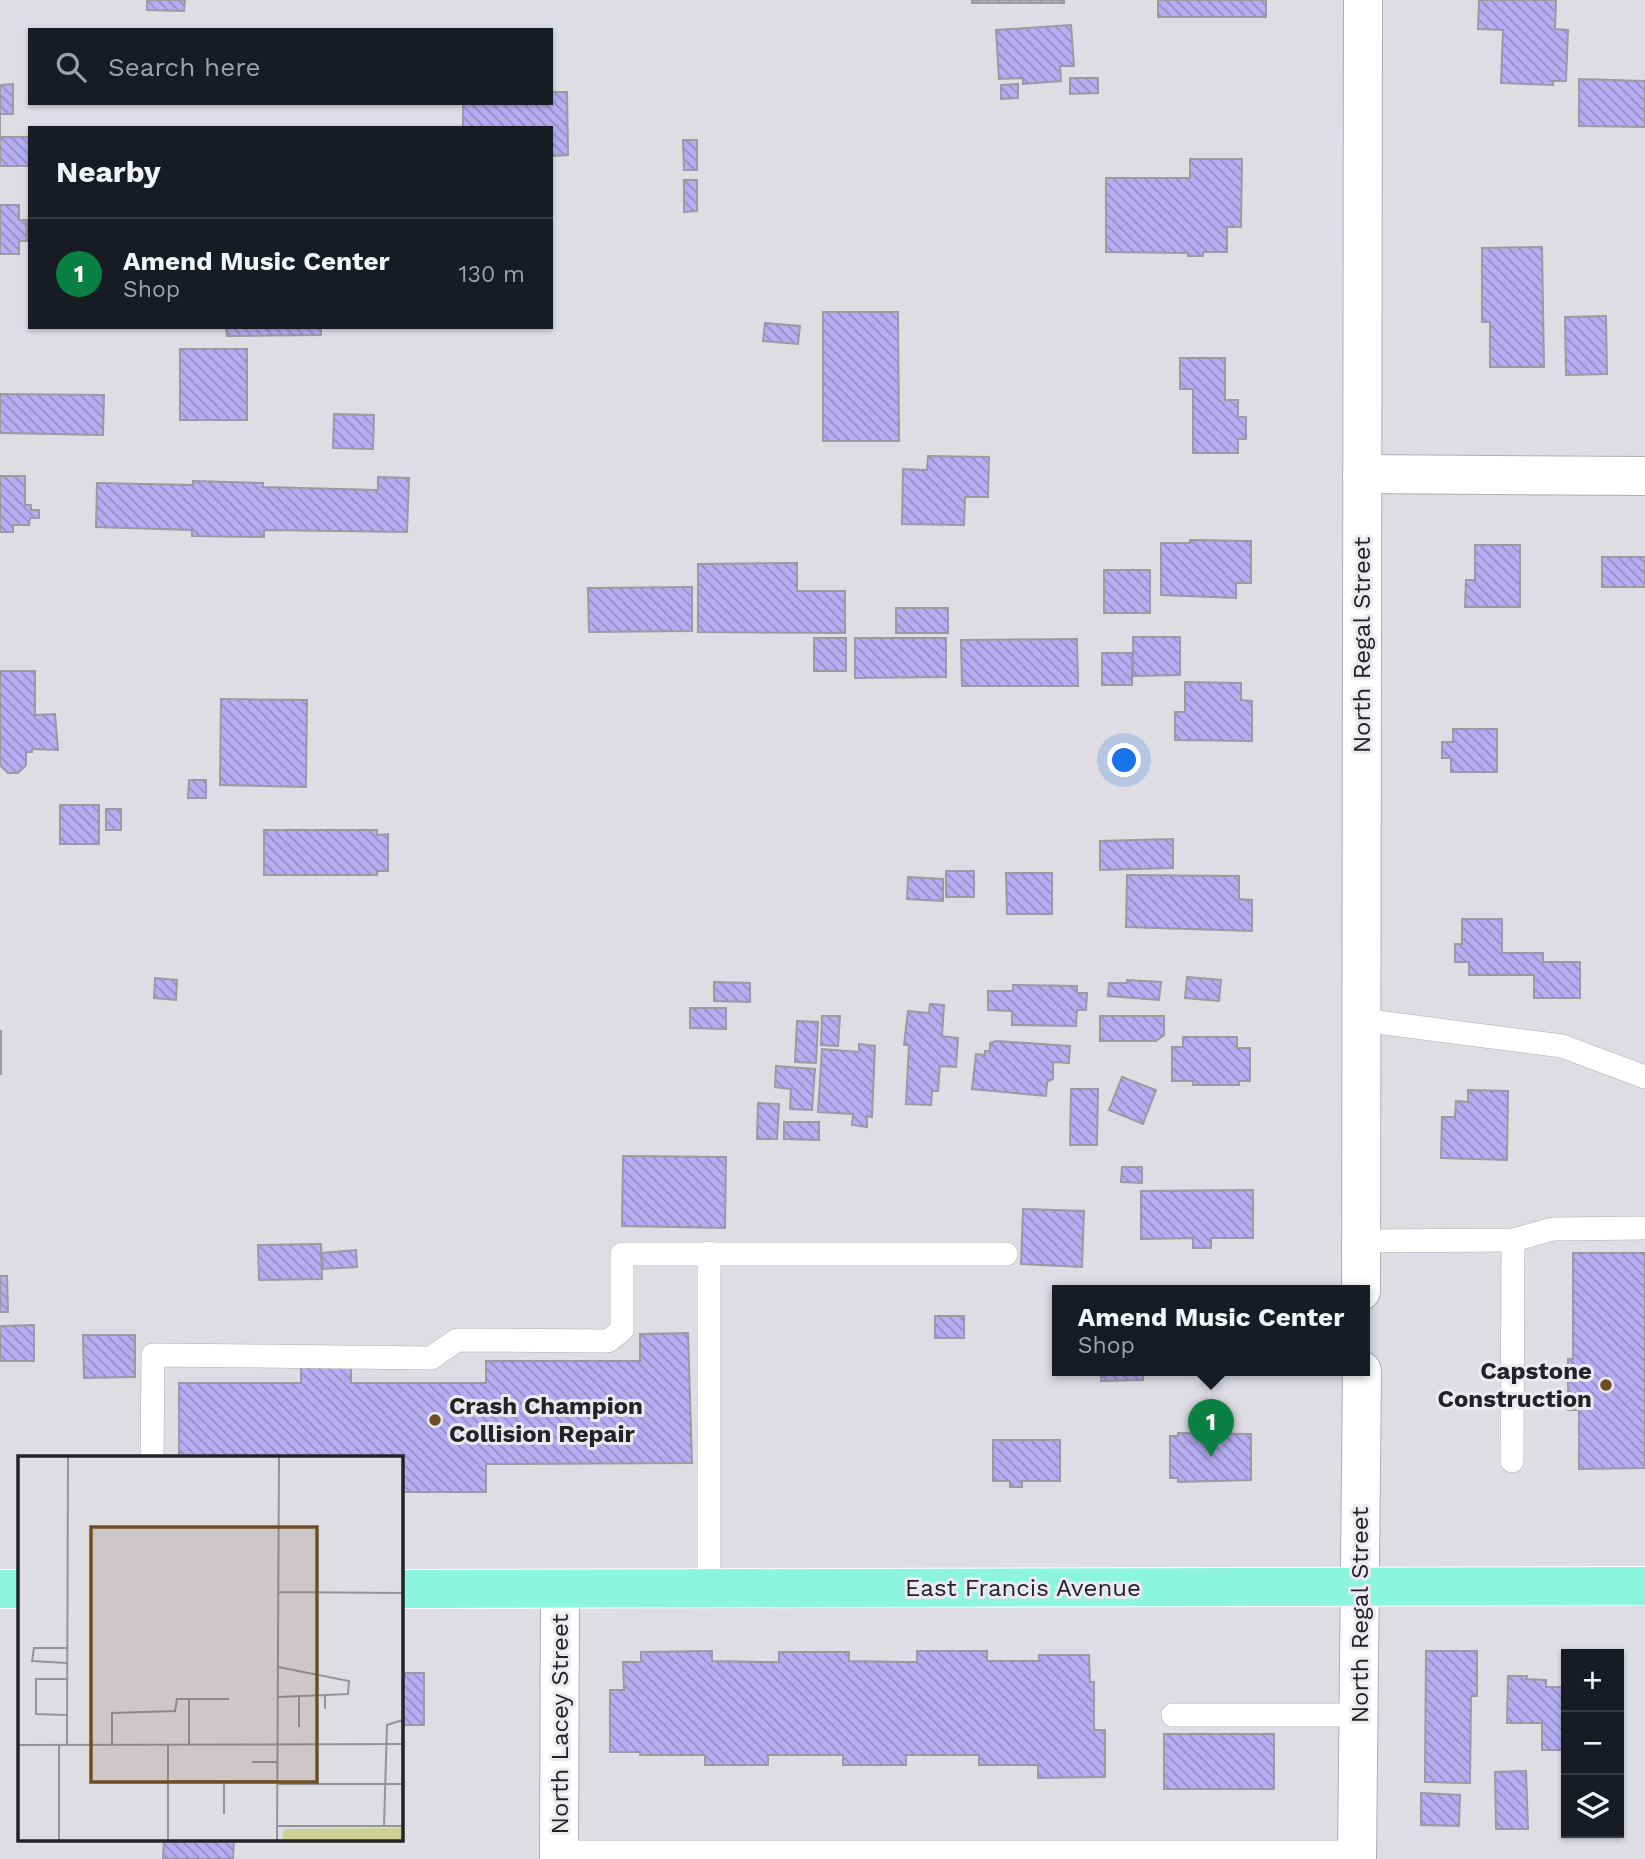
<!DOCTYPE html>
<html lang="en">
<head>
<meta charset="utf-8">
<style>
	:root { --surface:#171b24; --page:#20242c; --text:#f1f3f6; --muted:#9ea1a6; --line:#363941; --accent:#0b8043 }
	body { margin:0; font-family:"Work Sans",sans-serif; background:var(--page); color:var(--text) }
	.controls { position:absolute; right:21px; bottom:21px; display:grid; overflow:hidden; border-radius:0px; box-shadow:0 2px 5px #0004 }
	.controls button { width:63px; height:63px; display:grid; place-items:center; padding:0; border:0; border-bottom:2px solid var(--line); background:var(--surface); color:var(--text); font:35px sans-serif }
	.you { position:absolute; left:1125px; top:761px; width:24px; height:24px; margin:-18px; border:5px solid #fff; border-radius:50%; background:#1a73e8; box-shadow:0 0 0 10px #1a73e833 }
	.badge { display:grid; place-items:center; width:46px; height:46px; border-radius:50%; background:var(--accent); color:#fff; font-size:23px; font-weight:700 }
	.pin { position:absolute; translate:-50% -58px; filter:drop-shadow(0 2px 4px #0008) }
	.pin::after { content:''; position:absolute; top:37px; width:24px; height:21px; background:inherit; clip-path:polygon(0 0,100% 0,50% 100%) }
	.popup { position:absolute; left:1052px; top:1285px; width:318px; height:91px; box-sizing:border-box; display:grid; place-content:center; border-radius:0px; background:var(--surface); filter:drop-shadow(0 2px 5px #0005); font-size:23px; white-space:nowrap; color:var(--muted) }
	.popup b { font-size:26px; color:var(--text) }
	.popup::after { content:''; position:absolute; left:50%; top:100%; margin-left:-14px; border:14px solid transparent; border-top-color:var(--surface) }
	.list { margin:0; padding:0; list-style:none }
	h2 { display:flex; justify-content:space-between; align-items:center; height:91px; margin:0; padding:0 28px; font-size:30px }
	h2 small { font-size:23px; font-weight:400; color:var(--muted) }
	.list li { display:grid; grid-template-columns:46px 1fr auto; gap:21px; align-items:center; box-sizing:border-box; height:112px; padding:0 28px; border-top:2px solid var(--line) }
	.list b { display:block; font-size:26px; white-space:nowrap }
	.list p { margin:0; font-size:23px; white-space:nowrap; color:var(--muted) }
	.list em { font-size:23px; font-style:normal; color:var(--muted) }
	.icon { flex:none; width:38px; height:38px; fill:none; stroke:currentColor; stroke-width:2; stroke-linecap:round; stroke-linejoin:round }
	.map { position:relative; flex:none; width:1645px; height:1859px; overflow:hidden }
	.search { position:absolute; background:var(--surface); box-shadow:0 2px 5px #0004; left:28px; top:28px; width:525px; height:77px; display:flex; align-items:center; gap:18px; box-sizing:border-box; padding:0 24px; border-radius:0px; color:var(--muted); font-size:26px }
	.panel { position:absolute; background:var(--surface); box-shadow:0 2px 5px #0004; left:28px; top:126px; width:525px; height:203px; border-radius:0px }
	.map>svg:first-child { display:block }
	.building { fill:url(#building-back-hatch); stroke:#9b9aa0; stroke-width:2 }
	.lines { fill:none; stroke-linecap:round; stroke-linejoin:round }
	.lane-casing { stroke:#aeadb4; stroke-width:24 }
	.street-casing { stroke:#aeadb4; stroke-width:40 }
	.primary-casing { stroke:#fff; stroke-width:40 }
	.lane { stroke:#fff; stroke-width:23 }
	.street { stroke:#fff; stroke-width:38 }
	.primary { stroke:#8bf6dd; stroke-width:38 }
	.poi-dot { fill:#6c5023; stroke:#ebeaf1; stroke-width:2.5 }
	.labels { text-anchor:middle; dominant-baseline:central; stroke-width:6; stroke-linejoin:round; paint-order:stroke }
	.street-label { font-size:24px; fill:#232325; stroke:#ebeaf1 }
	.poi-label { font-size:24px; font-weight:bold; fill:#232325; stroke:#ebeaf1; text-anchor:end }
	.inset-road { fill:none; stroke:#939398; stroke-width:2 }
	.view { fill:#6c5023; fill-opacity:0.15; stroke:#6c5023; stroke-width:3.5 }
	.inset-edge { fill:none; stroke:#232325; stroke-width:3.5 }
</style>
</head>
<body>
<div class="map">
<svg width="1645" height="1859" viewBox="0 0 1645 1859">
	<defs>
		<pattern id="building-back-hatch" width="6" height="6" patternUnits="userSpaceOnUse" patternTransform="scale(1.75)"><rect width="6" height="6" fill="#b7adf2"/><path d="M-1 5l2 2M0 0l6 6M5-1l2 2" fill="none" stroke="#948cc4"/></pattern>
	</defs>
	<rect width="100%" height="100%" fill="#dedde4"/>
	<g class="building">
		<path d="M147 0H185L184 11 147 10Z"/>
		<rect x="972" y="0" width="92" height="3"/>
		<rect x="1158" y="0" width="108" height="17"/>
		<path d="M1479 0H1556L1555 29 1568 30 1566 81H1553V85L1501 83 1503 30 1478 29Z"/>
		<path d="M1071 25 1074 66H1060L1061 81 1023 84V78L999 79 996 30Z"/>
		<path d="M1070 78H1098V93L1070 94Z"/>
		<path d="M1579 79 1645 81V127L1579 126Z"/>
		<path d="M13 84V114H0V137H30V166H0V85Z"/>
		<path d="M1018 84V98L1001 99V85Z"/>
		<path d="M551 92H567L568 155 551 156V128H463V103H551Z"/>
		<path d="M683 140H697V170H684Z"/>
		<path d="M1190 159H1242L1241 227H1227V252H1203V256H1188V253L1106 252V178H1190Z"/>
		<path d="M684 180H697V211L684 212Z"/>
		<path d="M0 205H19V220H27V241H19V254H0Z"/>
		<path d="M1542 247 1544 367H1490V322H1482V248Z"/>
		<path d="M823 312H898L899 441H823Z"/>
		<path d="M1606 316 1607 374 1566 375 1565 317Z"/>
		<path d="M765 323 800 326 798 344 763 341Z"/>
		<path d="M226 327H321V335L227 336Z"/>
		<rect x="180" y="349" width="67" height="71"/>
		<path d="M1180 358H1225V400H1238V417H1246V439H1238V453H1193V389H1180Z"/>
		<path d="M0 394 104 395 103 435 0 433Z"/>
		<path d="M334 414 374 415 373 449 333 448Z"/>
		<path d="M928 456 989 457 988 497H965L964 525 902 524 903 469 927 470Z"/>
		<path d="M0 476H25V505H31V510H39V518H30L29 525H13V532H0Z"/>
		<path d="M378 477 409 478 407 532 264 530V537L192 536V530L96 527 97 483 193 485V481L263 483V487L378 490Z"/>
		<path d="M1190 540 1251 541V583H1236V598L1161 595V543H1190Z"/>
		<path d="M1475 545H1520V607H1465L1466 580H1475Z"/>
		<rect x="1602" y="557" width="43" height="30"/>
		<path d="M797 563V591H845V633L698 632V564Z"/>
		<rect x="1104" y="570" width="46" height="43"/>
		<path d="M692 587V631L589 632 588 588Z"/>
		<rect x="896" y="608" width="52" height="25"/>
		<path d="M1133 637H1180V675L1133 676Z"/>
		<rect x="814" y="638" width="32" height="33"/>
		<path d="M855 638H946V677L855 678Z"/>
		<path d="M1077 639 1078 686H962L961 640Z"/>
		<rect x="1102" y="653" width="30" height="32"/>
		<path d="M0 671H35V715L55 714 58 750 32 749V752H26V765L18 773H8L0 765Z"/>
		<path d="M1185 682 1241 683V700L1252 701V741L1175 740V712H1185Z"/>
		<path d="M221 699 307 700 306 787 220 785Z"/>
		<path d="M1453 729H1497V772H1451V758H1442V742H1453Z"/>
		<path d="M189 780H206V798H188Z"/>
		<rect x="60" y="805" width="39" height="39"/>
		<rect x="106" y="809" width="15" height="21"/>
		<path d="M264 830H377V835L388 834V871H377V875H264Z"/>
		<path d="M1173 839V868L1100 870V841Z"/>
		<rect x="946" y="871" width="28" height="26"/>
		<path d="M1006 873H1052V914H1007Z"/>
		<path d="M1127 875 1239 876V899L1252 900V931L1126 927Z"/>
		<path d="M908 877 943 879V901L907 899Z"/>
		<path d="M1462 919H1502V953H1543V962H1580V998H1534V975H1469V962H1455V944H1462Z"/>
		<path d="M1187 977 1221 980 1219 1001 1185 998Z"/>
		<path d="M155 978 177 980 176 1000 154 998Z"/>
		<path d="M1127 980 1161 982 1159 1000 1108 996 1109 983H1127Z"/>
		<path d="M714 982 750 983V1002L714 1001Z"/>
		<path d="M1013 985 1077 986V993H1087L1086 1010H1077L1076 1026 1012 1025V1011L988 1010V991H1013Z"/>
		<path d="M930 1004 944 1005 942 1036 958 1038 956 1067 940 1066 938 1091H932L931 1105 906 1104 909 1045H904L908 1011 929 1013Z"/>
		<path d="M690 1008H726V1029L690 1028Z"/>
		<path d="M822 1016H840L838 1046 821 1045Z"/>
		<path d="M1100 1016H1164V1035L1156 1041H1100Z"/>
		<path d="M797 1021 818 1022 816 1063 795 1062Z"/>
		<rect x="0" y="1031" width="1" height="43"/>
		<path d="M1183 1037H1237V1048H1250V1081H1239V1085H1193V1081H1172V1047H1183Z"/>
		<path d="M996 1041 1070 1046 1069 1063 1053 1062V1079L1047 1082 1046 1096 972 1089 976 1054 985 1055V1051H990V1043Z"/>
		<path d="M859 1044 875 1046 872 1117 867 1116V1127L852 1125 853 1114 818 1112 822 1049 859 1052Z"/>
		<path d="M776 1066 815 1069 812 1110 790 1109 791 1089 775 1087Z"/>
		<path d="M1122 1077 1156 1090 1143 1124 1109 1110Z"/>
		<path d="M1071 1089H1098L1097 1145H1070Z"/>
		<path d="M1468 1090 1508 1091 1507 1160 1441 1158 1442 1117H1455L1456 1101 1468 1102Z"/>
		<path d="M758 1103 779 1104 777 1139H757Z"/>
		<path d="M784 1122H819V1140L784 1139Z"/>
		<path d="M623 1156 726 1157 725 1228 622 1226Z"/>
		<path d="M1122 1167H1142V1183L1121 1182Z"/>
		<path d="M1253 1190V1238H1211V1248H1193V1238L1141 1239V1191Z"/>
		<path d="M1023 1209 1084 1211 1082 1267 1021 1264Z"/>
		<path d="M321 1244 322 1279 259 1280 258 1245Z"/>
		<path d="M356 1250 357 1267 323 1269 322 1253Z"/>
		<path d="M1573 1253H1645V1468L1579 1469V1410H1568V1359H1573Z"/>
		<path d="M0 1276H7L8 1312H0Z"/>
		<rect x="935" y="1316" width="29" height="22"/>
		<path d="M34 1325V1361H0V1326Z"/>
		<path d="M688 1333 692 1463 486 1464V1492H401V1458H179V1383H301V1365H351V1383H486V1361H640V1334Z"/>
		<path d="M83 1335H135V1377L84 1378Z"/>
		<path d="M1101 1371H1143V1380L1101 1381Z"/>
		<path d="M1178 1433 1251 1434V1480L1178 1482V1478H1170V1436H1178Z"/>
		<path d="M993 1440H1060V1481H1022V1487H1010V1481H993Z"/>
		<path d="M712 1651V1661L768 1662H779V1652H849V1661L906 1662H917V1651H987V1661H1039V1655H1089L1090 1682H1094V1730H1105V1777L1038 1778V1765H979V1755H906V1765H843V1755H768V1765H705V1755H640V1752H610V1690H624L623 1662H641V1652Z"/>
		<path d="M1426 1651H1477V1696H1471L1470 1783 1425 1782Z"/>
		<rect x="401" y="1673" width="23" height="52"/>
		<path d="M1508 1676H1527L1526 1679 1546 1680V1687H1566V1750H1542V1723H1507Z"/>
		<rect x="1164" y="1734" width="110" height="55"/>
		<path d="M1526 1771 1528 1829H1496L1495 1772Z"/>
		<path d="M1421 1793 1460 1795 1459 1826 1421 1825Z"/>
		<path d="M164 1840H234L233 1859H163Z"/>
	</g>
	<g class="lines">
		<defs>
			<g id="lane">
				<path d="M1362 1020 1562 1046 1645 1077"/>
				<path d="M1361 1241 1513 1240 1553 1229 1645 1228"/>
				<path d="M709 1253V1589"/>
				<path d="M152 1458 153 1355 431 1358 457 1340 608 1341 622 1330V1254H1006"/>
				<path d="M1512 1461 1513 1240"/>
				<path d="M1173 1715H1360"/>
				<path d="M559 1852H1357"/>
			</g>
			<g id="street">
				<path d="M1362 474 1645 476"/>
				<path d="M1361 1291 1363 0"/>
				<path d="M559 1859 560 1589"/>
				<path d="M1357 1859 1362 1371"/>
			</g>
			<g id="primary">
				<path d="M0 1589H19"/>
				<path d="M401 1589 1645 1586"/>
			</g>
		</defs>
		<use href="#lane" class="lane-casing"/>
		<use href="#street" class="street-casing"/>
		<use href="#primary" class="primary-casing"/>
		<use href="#lane" class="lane"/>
		<use href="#street" class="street"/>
		<use href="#primary" class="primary"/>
	</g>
	<g class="poi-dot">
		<circle cx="1606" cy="1385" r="7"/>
		<circle cx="435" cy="1420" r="7"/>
	</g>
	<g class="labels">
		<g class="street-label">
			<text transform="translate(1362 645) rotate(-90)">North Regal Street</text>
			<text x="1023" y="1588">East Francis Avenue</text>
			<text transform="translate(1360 1615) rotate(-90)">North Regal Street</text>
			<text transform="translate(560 1724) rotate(-90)">North Lacey Street</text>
		</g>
		<g class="poi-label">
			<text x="1592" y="1371">Capstone<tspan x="1592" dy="28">Construction</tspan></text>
			<text x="449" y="1406" text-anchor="start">Crash Champion<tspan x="449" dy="28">Collision Repair</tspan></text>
		</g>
	</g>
	<g transform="translate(18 1456)">
		<rect width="385" height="385" fill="#dedde4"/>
		<path d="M385 372V385H264L266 373Z" fill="#ccd093"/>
		<path class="inset-road" d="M260 136 385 137M49 192H16L14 205 49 207M260 211 331 225 330 238 307 239M49 223H18V258L49 259M260 241 307 239V253M171 243V289M281 271V241M0 289 385 288M41 289V385M49 289 50 0M94 289V257L157 255 159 243H211M234 306H260M150 325H260M206 325V358M260 328H385M259 370H385M366 370 369 269 385 264M150 385V289M259 385 261 0"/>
		<path class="view" d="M73 71H299V326H73Z"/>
		<rect width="385" height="385" class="inset-edge"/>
	</g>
</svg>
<div class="controls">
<button>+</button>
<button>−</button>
<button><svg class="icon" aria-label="layers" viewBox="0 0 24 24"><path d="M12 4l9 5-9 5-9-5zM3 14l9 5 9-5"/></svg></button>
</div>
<div class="you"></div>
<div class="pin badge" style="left:1211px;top:1457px">1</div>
<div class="popup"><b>Amend Music Center</b>Shop</div>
<div class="search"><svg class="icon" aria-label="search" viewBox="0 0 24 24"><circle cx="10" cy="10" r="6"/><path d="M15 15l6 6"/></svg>Search here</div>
<section class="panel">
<h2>Nearby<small></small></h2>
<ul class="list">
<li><span class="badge">1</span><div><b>Amend Music Center</b><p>Shop</p></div><em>130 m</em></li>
</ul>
</section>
</div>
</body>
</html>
